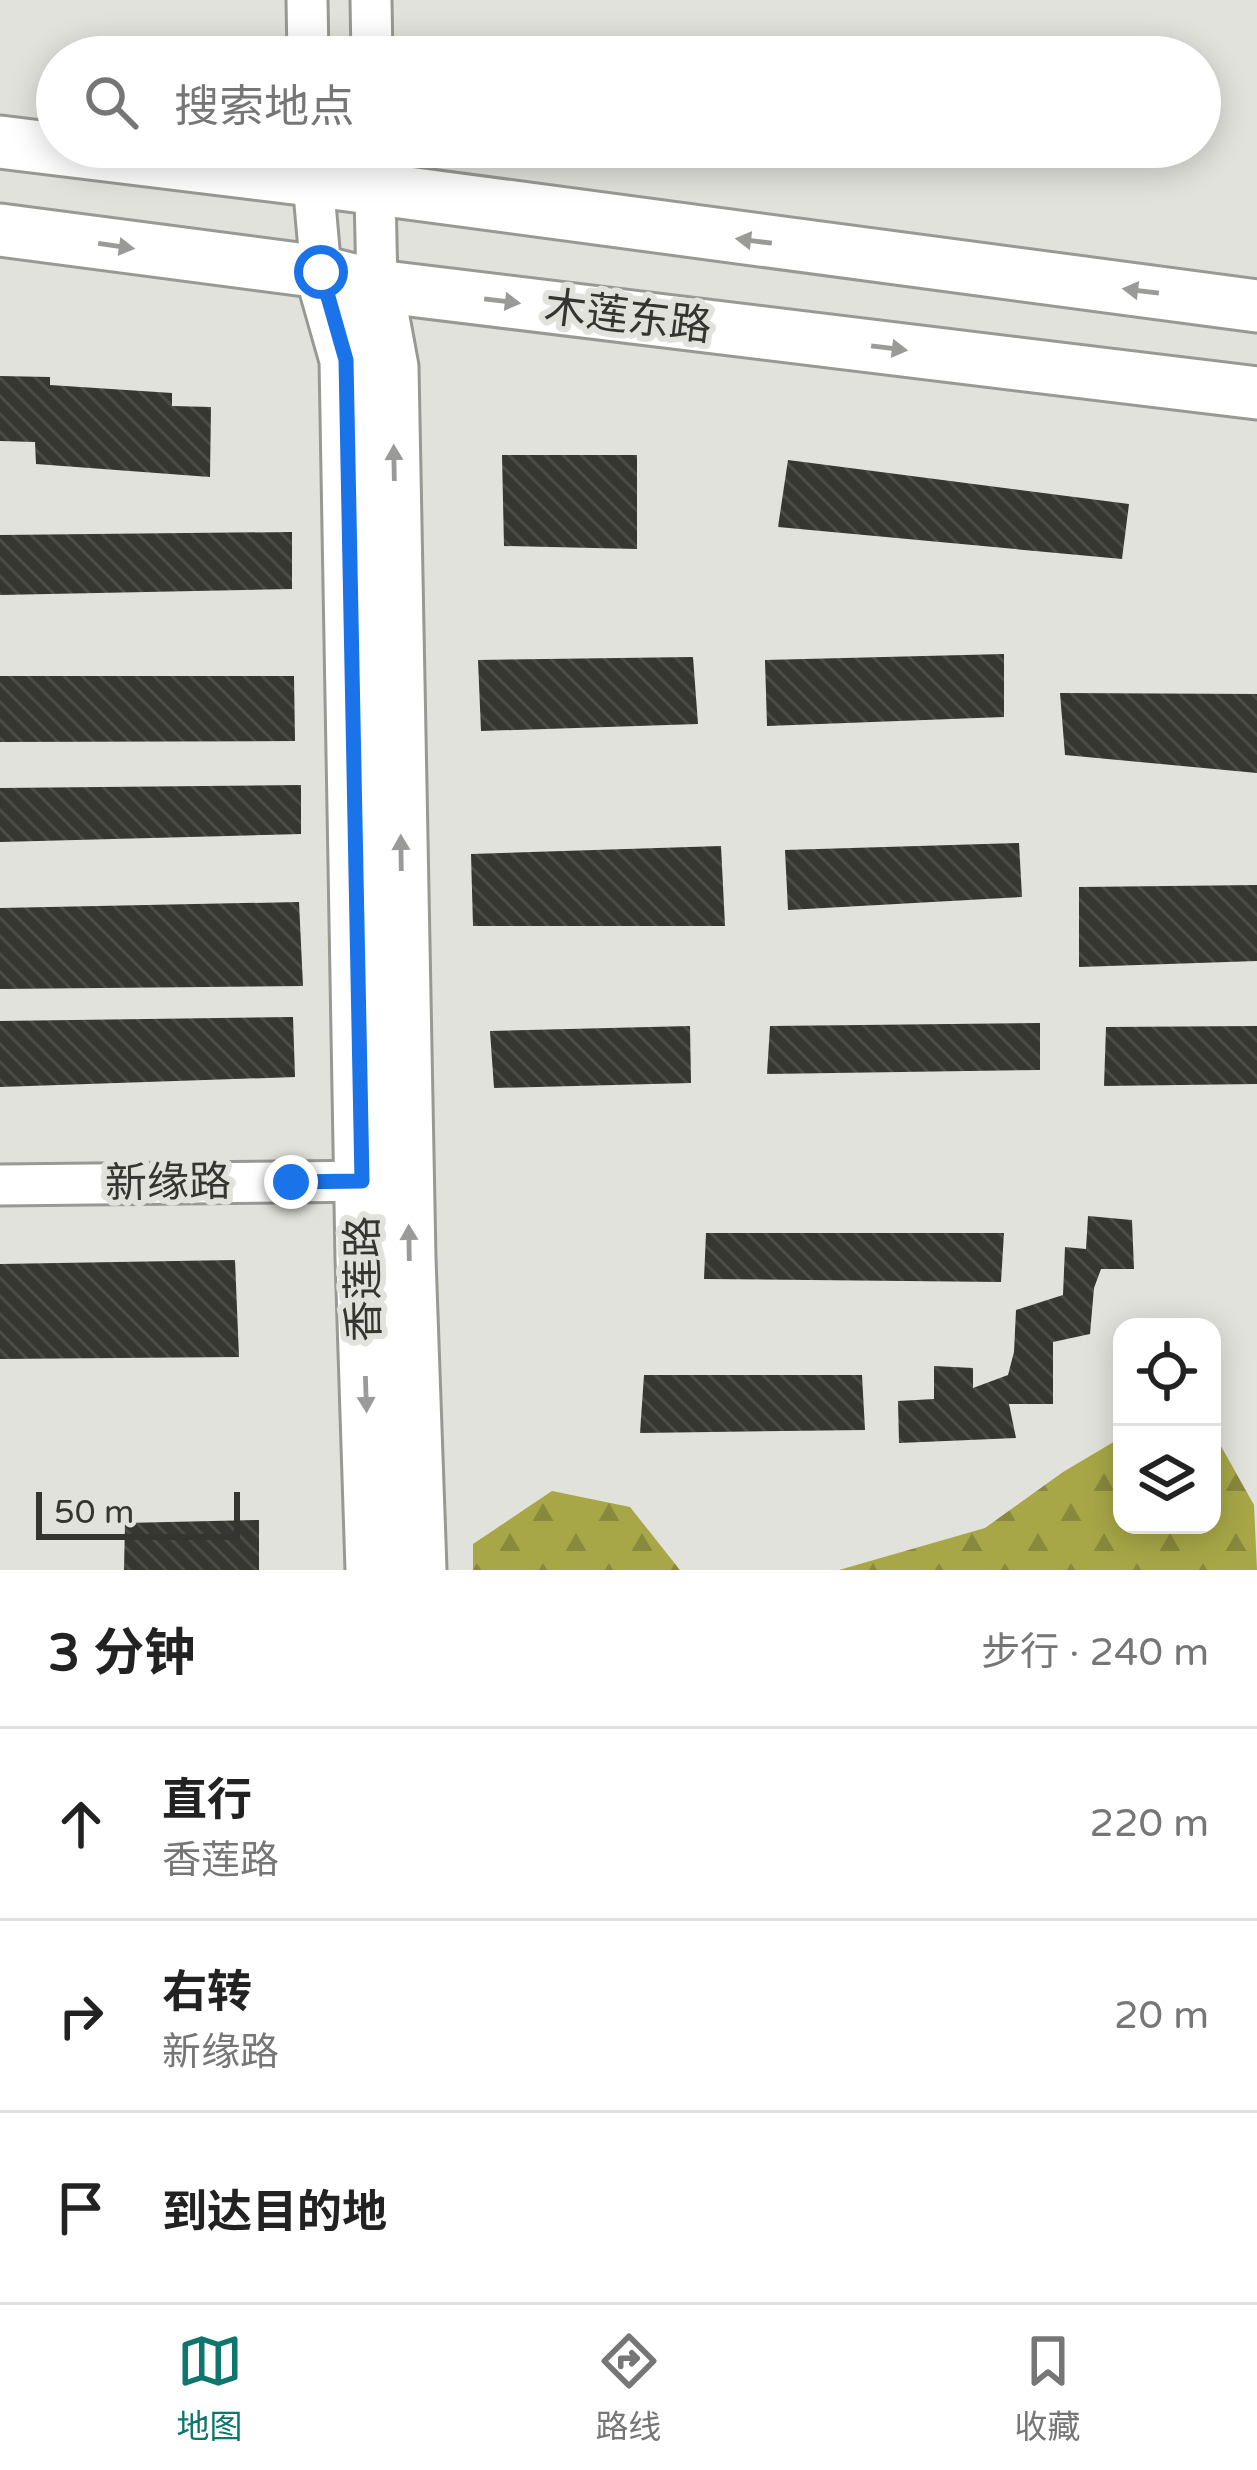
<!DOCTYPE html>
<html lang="zh">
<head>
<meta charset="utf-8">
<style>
	:root { --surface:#fff; --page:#f6f6f6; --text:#222; --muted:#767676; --line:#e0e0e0; --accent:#0f766e }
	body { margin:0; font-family:"Varela Round","Noto Sans SC",sans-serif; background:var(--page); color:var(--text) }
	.controls { position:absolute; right:36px; bottom:36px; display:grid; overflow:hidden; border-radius:24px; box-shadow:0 6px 30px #0003 }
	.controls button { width:108px; height:108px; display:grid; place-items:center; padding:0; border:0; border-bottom:3px solid var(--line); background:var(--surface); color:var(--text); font:60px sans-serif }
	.scale { position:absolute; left:36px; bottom:30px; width:204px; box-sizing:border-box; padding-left:12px; border:6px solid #343431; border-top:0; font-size:33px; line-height:42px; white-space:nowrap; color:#343431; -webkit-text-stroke:9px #e1e2db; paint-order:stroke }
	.stop { position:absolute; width:36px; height:36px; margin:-27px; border:9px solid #1a73e8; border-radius:50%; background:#fff }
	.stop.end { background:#1a73e8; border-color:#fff; box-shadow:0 3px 12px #0008 }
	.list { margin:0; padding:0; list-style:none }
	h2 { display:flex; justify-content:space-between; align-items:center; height:156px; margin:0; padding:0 48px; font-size:51px }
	h2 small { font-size:39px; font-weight:400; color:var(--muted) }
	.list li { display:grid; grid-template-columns:78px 1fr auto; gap:36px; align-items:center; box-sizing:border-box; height:192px; padding:0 48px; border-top:3px solid var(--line) }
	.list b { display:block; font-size:45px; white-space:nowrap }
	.list p { margin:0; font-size:39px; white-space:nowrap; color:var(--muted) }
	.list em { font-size:39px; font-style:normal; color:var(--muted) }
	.icon { flex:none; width:66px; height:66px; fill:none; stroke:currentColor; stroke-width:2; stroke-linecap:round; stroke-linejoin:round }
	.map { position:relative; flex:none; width:1257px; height:1570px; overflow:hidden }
	.search { position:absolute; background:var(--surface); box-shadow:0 6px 30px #0003; left:36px; right:36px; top:36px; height:132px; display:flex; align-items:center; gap:30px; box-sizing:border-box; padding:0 42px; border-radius:66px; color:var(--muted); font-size:45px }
	.sheet { height:732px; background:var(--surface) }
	nav { display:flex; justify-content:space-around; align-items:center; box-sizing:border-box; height:168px; border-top:3px solid var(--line); background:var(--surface); font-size:33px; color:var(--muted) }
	nav a { display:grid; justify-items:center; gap:6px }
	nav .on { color:var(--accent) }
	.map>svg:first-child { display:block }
	.forest { fill:url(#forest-firs) }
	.building { fill:url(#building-back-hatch) }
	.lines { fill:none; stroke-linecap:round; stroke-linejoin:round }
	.minor-casing { stroke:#989992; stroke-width:45 }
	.major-casing { stroke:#989992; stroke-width:57 }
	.minor { stroke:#fff; stroke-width:39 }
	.major { stroke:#fff; stroke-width:51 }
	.oneway { fill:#9a9a98 }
	.route { stroke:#1a73e8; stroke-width:15 }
	.labels { text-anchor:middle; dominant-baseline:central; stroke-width:12; stroke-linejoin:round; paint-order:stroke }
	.street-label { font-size:42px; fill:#343431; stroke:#e1e2db }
</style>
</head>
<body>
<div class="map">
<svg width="1257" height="1570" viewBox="0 0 1257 1570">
	<defs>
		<pattern id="forest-firs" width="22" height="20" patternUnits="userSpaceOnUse" patternTransform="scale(3)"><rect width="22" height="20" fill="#a7a748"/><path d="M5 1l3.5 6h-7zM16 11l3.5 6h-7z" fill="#89893d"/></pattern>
		<pattern id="building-back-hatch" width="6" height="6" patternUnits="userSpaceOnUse" patternTransform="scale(3)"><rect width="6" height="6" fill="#373731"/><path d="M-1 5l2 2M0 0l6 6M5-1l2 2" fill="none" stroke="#4c4c47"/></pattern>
	</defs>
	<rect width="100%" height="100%" fill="#e1e2db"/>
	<g class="forest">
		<path d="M1212 1430 1254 1505 1257 1570H839L985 1528 1063 1472 1122 1437V1525H1212Z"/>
		<path d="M552 1491 630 1507 680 1570H473V1544Z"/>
	</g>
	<g class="building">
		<path d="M0 376 50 377V385L172 393V406L211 407 210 477 36 464 35 442 0 441Z"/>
		<path d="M502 455H637V549L504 546Z"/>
		<path d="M788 460 1129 504 1122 559 778 527Z"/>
		<path d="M292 532V589L0 595V535Z"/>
		<path d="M1004 654V717L767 726 765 660Z"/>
		<path d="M693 657 698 724 481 731 478 660Z"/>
		<path d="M0 676H294L295 741 0 742Z"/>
		<path d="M1060 693 1257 694V773L1065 755Z"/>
		<path d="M301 785V834L0 842V788Z"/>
		<path d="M1019 843 1022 897 788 910 785 850Z"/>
		<path d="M721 846 725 926H473L471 854Z"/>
		<path d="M1257 885V961L1079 967V887Z"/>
		<path d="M299 902 303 986 0 989V908Z"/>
		<path d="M293 1017 295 1077 0 1087V1021Z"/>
		<path d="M1040 1023V1070L767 1074 770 1026Z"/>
		<path d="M690 1026 691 1083 494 1088 490 1031Z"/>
		<path d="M1257 1026V1084L1104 1086 1106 1027Z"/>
		<path d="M1088 1216 1132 1220 1134 1269H1101L1094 1288 1090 1334 1053 1342V1404H1009L1016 1438 899 1443 898 1401 934 1399V1366L973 1368V1388L1008 1375 1014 1352 1016 1310 1063 1295 1065 1247 1086 1249Z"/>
		<path d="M706 1233H1004L1001 1282 704 1279Z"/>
		<path d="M235 1260 239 1357 0 1359V1264Z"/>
		<path d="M644 1375H862L865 1430 640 1433Z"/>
		<path d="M259 1520V1570H124L125 1523Z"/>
	</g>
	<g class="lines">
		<defs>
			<g id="minor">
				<path d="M307 0 308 57"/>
				<path d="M371 0 372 57"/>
				<path d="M310 147 321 272"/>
				<path d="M374 147 377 286"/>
				<path d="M0 1185 385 1181"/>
			</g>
			<g id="major">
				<path d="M0 142 310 180 1257 306"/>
				<path d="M0 230 321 272 377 286 1257 393"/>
				<path d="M321 272 346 360 362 1258 372 1570"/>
				<path d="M377 286 392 367 409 1258 420 1570"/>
			</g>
		</defs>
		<use href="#minor" class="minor-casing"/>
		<use href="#major" class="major-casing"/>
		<use href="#minor" class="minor"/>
		<use href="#major" class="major"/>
	</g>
	<defs><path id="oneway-solid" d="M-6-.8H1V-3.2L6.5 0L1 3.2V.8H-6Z" transform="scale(3)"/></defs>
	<g class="oneway">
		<use href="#oneway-solid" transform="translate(754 241) rotate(-173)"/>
		<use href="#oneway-solid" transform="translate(116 246) rotate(8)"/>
		<use href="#oneway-solid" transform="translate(1141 291) rotate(-173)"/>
		<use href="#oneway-solid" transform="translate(502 301) rotate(7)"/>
		<use href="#oneway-solid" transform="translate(889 348) rotate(7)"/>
		<use href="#oneway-solid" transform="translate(394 463) rotate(-91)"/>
		<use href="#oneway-solid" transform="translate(401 853) rotate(-91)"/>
		<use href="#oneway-solid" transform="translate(409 1243) rotate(-91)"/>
		<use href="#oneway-solid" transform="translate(366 1394) rotate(88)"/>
	</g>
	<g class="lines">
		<path class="route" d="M291 1182 362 1181 346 360 321 272"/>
	</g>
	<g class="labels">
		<g class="street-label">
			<text transform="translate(628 317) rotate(7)">木莲东路</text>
			<text transform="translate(168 1183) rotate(-1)">新缘路</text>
			<text transform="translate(364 1279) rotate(-91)">香莲路</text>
		</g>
	</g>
</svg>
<div class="controls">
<button><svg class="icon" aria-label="locate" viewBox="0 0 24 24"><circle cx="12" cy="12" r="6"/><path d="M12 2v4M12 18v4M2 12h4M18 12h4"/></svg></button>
<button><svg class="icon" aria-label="layers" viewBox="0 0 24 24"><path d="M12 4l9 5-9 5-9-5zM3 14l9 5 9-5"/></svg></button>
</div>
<div class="scale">50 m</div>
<div class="stop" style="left:321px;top:272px"></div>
<div class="stop end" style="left:291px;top:1182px"></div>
<div class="search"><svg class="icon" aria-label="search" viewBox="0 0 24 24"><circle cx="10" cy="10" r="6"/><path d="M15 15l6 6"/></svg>搜索地点</div>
</div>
<section class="sheet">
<h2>3 分钟<small>步行 · 240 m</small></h2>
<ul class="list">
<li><svg class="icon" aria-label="ahead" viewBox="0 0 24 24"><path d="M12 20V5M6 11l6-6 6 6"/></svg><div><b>直行</b><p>香莲路</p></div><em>220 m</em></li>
<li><svg class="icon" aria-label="right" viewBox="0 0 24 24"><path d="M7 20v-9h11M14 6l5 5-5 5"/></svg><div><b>右转</b><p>新缘路</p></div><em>20 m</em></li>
<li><svg class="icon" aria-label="arrive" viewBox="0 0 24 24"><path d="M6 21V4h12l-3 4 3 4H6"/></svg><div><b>到达目的地</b></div></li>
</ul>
</section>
<nav>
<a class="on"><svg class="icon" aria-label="map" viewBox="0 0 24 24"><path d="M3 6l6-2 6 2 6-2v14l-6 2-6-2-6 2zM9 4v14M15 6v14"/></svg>地图</a>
<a><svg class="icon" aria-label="directions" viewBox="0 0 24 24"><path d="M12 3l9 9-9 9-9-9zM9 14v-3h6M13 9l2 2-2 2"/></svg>路线</a>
<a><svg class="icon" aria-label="saved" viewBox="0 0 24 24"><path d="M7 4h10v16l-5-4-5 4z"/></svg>收藏</a>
</nav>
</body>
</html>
